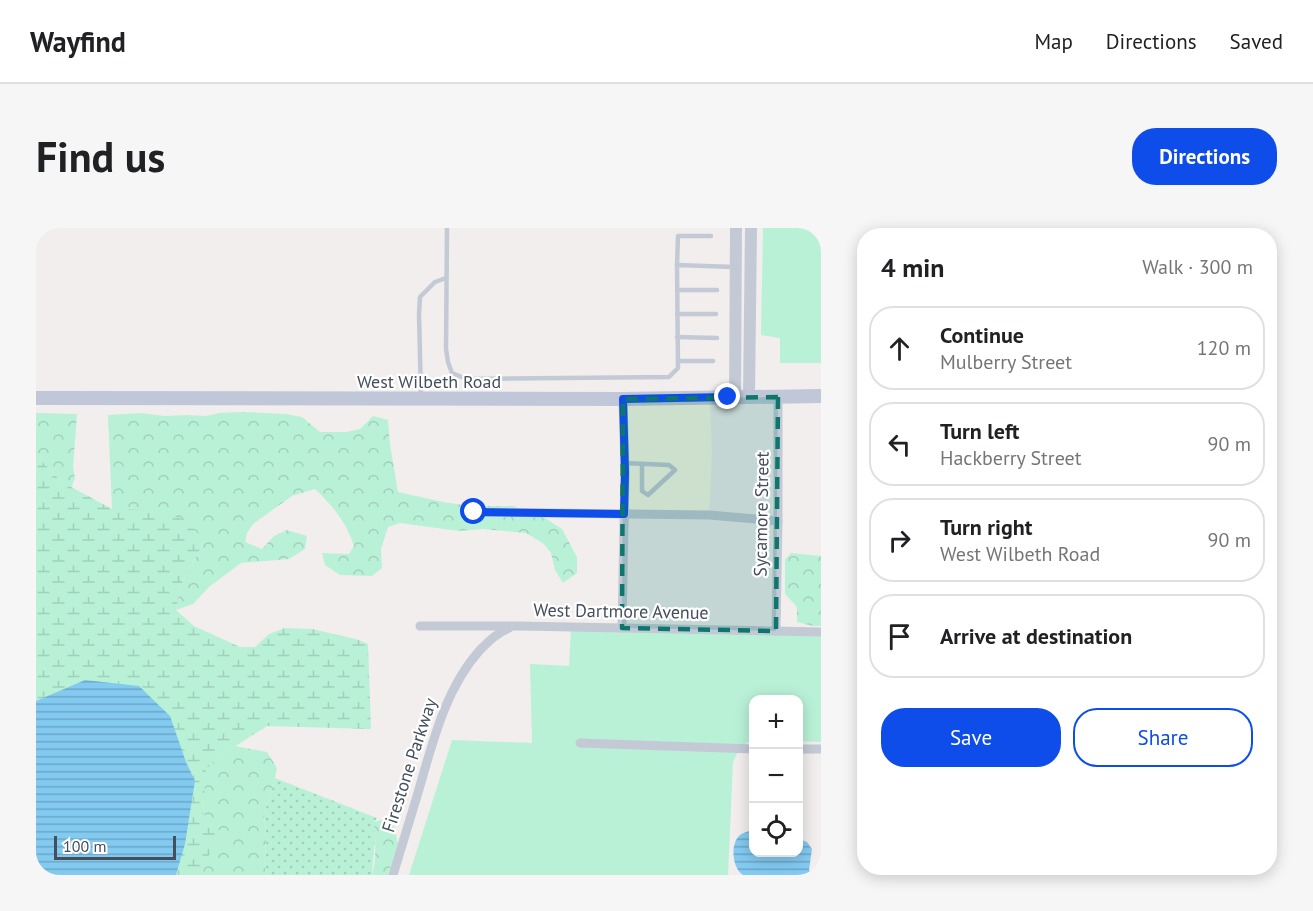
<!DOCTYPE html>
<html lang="en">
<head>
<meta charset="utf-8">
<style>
	:root { --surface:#fff; --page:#f6f6f6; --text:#202124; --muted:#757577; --line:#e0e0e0; --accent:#0e4dea }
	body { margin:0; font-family:"PT Sans",sans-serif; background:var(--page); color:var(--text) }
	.controls { position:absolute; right:18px; bottom:18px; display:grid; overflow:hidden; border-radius:12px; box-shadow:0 3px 15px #0003 }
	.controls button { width:54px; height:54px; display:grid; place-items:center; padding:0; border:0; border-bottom:2px solid var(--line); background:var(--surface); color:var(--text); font:30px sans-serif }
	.scale { position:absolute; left:18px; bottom:15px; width:122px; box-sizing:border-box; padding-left:6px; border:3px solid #454e5c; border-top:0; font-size:16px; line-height:21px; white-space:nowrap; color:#454e5c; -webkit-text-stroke:4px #fff; paint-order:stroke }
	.stop { position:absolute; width:18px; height:18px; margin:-14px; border:4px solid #0e4dea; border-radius:50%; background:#fff }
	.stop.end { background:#0e4dea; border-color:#fff; box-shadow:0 2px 6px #0008 }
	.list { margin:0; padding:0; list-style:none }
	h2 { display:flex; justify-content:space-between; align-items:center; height:78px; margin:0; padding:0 24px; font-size:26px }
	h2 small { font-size:20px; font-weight:400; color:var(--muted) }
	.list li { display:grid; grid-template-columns:39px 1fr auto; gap:18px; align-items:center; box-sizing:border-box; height:84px; margin:0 12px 12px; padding:0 12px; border:2px solid var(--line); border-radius:24px }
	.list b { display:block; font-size:22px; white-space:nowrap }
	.list p { margin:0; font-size:20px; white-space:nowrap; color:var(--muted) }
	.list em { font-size:20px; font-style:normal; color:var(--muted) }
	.actions { display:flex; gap:12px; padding:18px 24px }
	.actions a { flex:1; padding:14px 0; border:2px solid var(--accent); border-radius:24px; text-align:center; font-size:21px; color:var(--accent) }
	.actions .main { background:var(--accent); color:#fff }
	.icon { flex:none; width:33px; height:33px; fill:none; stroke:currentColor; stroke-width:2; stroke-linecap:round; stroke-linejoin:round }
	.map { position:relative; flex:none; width:785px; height:647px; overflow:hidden; border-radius:24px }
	header { display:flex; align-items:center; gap:36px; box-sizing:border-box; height:84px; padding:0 30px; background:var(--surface); border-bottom:2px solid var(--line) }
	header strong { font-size:28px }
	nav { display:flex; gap:33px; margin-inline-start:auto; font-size:21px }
	.intro { display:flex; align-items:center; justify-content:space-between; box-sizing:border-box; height:144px; padding:0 36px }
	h1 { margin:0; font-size:42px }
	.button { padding:15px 27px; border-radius:24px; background:var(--accent); color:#fff; font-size:21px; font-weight:700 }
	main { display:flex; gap:36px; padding:0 36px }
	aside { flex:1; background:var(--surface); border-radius:24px; box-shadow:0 3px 15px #0003 }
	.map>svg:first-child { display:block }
	.commercial { fill:#fdf9e5 }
	.grass { fill:url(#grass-dots) }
	.forest { fill:url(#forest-crowns) }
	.wetland { fill:url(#wetland-marsh) }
	.pitch { fill:#b9f1d7 }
	.water { fill:url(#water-rules) }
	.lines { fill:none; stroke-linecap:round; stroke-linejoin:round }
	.service { stroke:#c3cad6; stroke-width:4.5 }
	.minor { stroke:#c3cad6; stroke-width:9 }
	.tertiary { stroke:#c3cad6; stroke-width:12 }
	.secondary { stroke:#bfc7d8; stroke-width:14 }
	.route { stroke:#0e4dea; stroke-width:8 }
	.marked { fill:#0f766e; fill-opacity:0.2; stroke:#0f766e; stroke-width:4.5; stroke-dasharray:12 8; stroke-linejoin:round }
	.labels { text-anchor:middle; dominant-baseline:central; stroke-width:4.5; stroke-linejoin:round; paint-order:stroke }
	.street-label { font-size:18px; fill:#454e5c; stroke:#fff }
</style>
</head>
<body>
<header>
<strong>Wayfind</strong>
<nav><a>Map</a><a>Directions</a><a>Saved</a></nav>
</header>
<div class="intro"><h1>Find us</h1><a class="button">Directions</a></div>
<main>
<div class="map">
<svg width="785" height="647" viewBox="0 0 785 647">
	<defs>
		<pattern id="grass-dots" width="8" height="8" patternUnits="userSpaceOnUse" patternTransform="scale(1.5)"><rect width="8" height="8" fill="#b9f1d7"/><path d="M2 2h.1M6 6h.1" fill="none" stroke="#a0d0bb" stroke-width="1.8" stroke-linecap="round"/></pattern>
		<pattern id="forest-crowns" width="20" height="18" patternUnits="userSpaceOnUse" patternTransform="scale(1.5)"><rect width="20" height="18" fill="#b9f1d7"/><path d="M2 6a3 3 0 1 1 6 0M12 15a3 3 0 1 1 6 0" fill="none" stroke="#a0d0bb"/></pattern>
		<pattern id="wetland-marsh" width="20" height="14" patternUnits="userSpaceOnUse" patternTransform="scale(1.5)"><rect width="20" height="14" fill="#b9f1d7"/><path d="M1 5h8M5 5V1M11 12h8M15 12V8" fill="none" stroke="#a0d0bb"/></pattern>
		<pattern id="water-rules" width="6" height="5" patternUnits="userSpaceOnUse" patternTransform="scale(1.5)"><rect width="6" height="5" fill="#83caf1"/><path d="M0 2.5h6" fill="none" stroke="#6da6c6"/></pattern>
	</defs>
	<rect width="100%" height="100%" fill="#f1eeed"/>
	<path class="commercial" d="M674 169 676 226 673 287 588 286 587 171Z"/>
	<path class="grass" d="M239 550 341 590 338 594 339 610 336 647H229L230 609 228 585 237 560Z"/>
	<g class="forest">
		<path d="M207 184 250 186 266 189 284 204H310L324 201 337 188 352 192 354 217 362 264 407 274 434 278H477L509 290 526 301 541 329V345L527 355 519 342 515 325 508 316 490 305 447 301 423 303 364 295 352 299 345 321 346 340 336 348 304 347 289 337 286 325 313 326 318 318C311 295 296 277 279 261L256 268 217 296 211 305 209 314 226 321 238 308 251 302 271 308 269 321 253 331 205 335 173 359 157 376 140 382 145 356 168 314 108 281H76L72 187 105 185 129 188 152 187 170 188 183 185Z"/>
		<path d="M0 185 41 186 37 240 39 250 35 260 26 254 0 227Z"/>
		<path d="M755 325 785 328V398H777L761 394V379L749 366V331Z"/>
		<path d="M199 518 231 524 241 540 237 560 228 585 230 609 229 647H164L171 631 167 585 169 541 182 529Z"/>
		<path d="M349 591 358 598 362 616 352 647H336C341 631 339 611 338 594Z"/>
	</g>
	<path class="wetland" d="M0 227 26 254 76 281H108L144 290 161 304 168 314 145 356 140 382 158 398 204 419H219L233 406 249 400 276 401 320 411 332 416 335 501 231 498 182 529 170 541 167 585 185 604 171 631 164 647H0Z"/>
	<g class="pitch">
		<path d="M727 0H785V135H744V110L725 107Z"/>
		<path d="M535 400 785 405V514L763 513 762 472H718L717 513C705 514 701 525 697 535L692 647H373L416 512 496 515 494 436 533 438Z"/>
	</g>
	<g class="water">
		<path d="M49 452 103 458 134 488 150 534 159 553 149 616 140 647H0V473Z"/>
		<path d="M716 602H717L718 624H762L763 611 771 614 776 621 773 642 776 647H707C697 641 694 619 702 609 705 605 711 604 716 602Z"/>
	</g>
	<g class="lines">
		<g class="service">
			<path d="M411 0 410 121 412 134 416 145 430 151 633 149 642 140 641 37 698 39"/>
			<path d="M641 37 642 8H675"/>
			<path d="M641 62H681"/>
			<path d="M641 86H680"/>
			<path d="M641 109 681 110"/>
			<path d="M642 133H677"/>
			<path d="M385 168 383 86 384 69 399 54 410 50"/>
			<path d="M588 235 633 237 639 242 612 267 606 263V236"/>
		</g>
		<g class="minor">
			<path d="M437 284 673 287 742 293"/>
			<path d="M384 398H484L785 404"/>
			<path d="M586 400 589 246 587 171"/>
			<path d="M740 403 742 293V169"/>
			<path d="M544 515 718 521"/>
			<path d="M762 521H785"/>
			<path d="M357 647C365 621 373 595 381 568 396 518 408 462 444 422 453 413 461 405 473 400"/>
		</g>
		<g class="tertiary">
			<path d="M713 168 715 0"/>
			<path d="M699 169 700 0"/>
		</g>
		<path class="secondary" d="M0 170 587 171 785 168"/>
	</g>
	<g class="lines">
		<path class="route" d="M438 284 588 286 589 244 587 171 692 169"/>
	</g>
	<path class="marked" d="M742 169 740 403 586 400 587 171Z"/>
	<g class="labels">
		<g class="street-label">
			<text x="393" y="153">West Wilbeth Road</text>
			<text transform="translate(725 286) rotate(-89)">Sycamore Street</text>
			<text transform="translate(585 383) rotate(1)">West Dartmore Avenue</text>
			<text transform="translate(373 537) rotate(-72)">Firestone Parkway</text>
		</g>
	</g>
</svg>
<div class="controls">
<button>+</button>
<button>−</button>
<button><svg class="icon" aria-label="locate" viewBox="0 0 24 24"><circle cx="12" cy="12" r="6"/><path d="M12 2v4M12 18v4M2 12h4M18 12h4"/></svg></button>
</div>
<div class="scale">100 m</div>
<div class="stop" style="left:438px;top:284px"></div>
<div class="stop end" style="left:692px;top:169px"></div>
</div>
<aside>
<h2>4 min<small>Walk · 300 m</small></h2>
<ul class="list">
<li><svg class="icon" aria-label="ahead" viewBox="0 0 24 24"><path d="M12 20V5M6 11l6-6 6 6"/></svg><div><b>Continue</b><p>Mulberry Street</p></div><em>120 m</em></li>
<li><svg class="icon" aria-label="left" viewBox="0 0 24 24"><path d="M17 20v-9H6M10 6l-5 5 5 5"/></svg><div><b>Turn left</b><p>Hackberry Street</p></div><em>90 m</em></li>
<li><svg class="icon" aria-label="right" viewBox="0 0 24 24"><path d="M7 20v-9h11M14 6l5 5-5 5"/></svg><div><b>Turn right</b><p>West Wilbeth Road</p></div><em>90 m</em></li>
<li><svg class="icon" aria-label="arrive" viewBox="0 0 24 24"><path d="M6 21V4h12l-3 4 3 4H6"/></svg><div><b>Arrive at destination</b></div></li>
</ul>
<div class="actions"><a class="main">Save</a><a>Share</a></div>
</aside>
</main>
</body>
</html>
